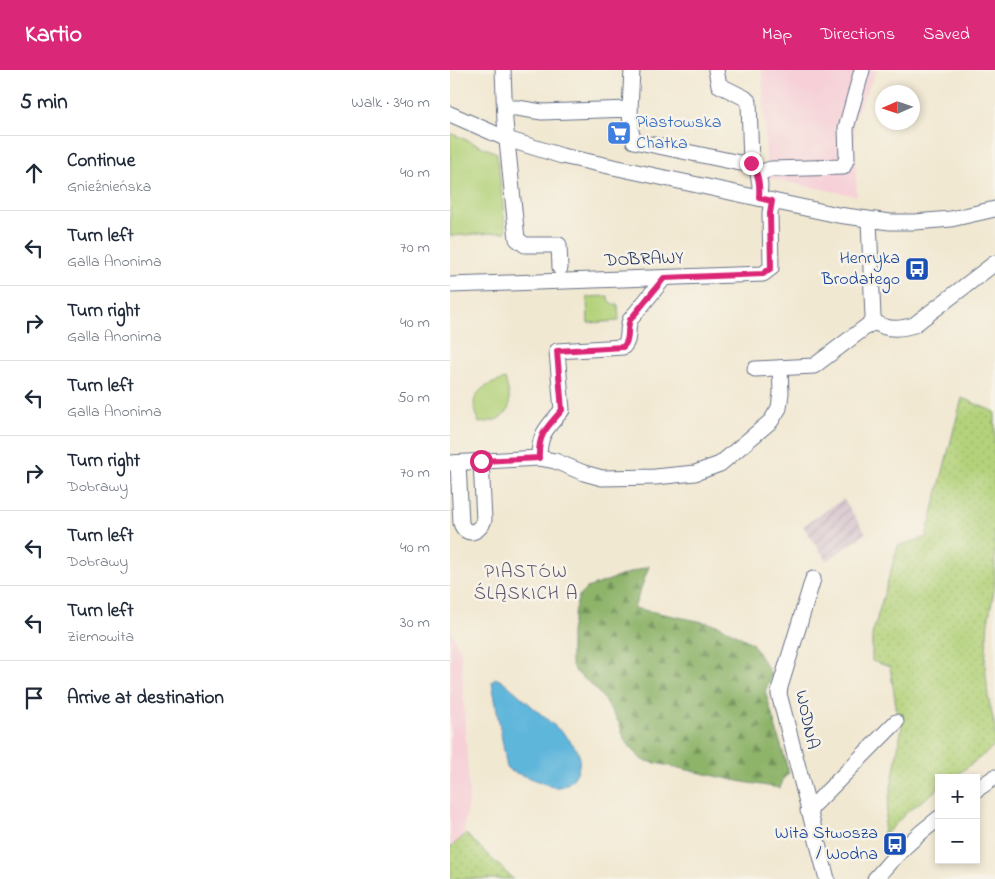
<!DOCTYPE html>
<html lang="en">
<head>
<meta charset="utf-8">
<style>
	:root { --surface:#fff; --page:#f6f6f7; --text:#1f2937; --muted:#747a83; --line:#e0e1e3; --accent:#db2777 }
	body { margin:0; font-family:"Indie Flower",sans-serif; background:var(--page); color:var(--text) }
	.controls { position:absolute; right:15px; bottom:15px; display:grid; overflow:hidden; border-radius:0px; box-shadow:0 2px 8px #0003 }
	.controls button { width:45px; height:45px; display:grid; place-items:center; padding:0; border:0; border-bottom:1px solid var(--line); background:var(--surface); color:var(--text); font:25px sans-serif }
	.compass { position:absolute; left:425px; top:15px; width:45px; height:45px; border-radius:50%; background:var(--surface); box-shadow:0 2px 8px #0003; rotate:267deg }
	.stop { position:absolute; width:15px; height:15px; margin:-11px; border:4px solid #db2777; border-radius:50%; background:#fff }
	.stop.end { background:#db2777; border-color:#fff; box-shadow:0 1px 5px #0008 }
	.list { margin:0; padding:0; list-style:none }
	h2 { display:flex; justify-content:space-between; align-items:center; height:65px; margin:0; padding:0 20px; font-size:21px }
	h2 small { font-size:16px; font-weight:400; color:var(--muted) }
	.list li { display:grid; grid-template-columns:32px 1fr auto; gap:15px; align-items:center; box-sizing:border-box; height:75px; padding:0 20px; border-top:1px solid var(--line) }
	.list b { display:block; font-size:19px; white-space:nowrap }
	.list p { margin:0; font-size:16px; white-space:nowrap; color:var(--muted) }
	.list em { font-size:16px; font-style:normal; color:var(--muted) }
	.icon { flex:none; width:28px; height:28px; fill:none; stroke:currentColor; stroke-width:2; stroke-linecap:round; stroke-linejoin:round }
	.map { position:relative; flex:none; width:545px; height:809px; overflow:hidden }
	header { display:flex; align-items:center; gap:30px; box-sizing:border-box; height:70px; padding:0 25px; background:var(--accent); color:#fff }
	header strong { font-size:24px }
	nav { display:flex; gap:28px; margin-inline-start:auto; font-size:18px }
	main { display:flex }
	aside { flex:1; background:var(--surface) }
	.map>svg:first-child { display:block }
	.built { fill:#f6cfd7 }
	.industrial { fill:url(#industrial-furrows) }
	.grass { fill:url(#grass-dots); stroke:#67806c }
	.forest { fill:url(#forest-firs); stroke:#547264 }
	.park { fill:#b3d27a; stroke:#67806c }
	.water { fill:#5eb6db; stroke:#3c729c }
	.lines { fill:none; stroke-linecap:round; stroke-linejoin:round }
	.minor-casing { stroke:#667086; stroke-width:17 }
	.minor { stroke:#fff; stroke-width:15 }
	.route { stroke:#db2777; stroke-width:6 }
	.labels { text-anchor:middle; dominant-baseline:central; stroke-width:5; stroke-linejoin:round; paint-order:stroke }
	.shop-label { font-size:18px; fill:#366cbe; stroke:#f7f3e8; text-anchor:start }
	.transit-label { font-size:18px; fill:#164399; stroke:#f7f3e8; text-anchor:end }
	.street-label { font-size:18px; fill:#1b2f5e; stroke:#f7f3e8 }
	.neighbourhood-label { font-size:19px; letter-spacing:1px; fill:#5e576e; stroke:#f7f3e8 }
</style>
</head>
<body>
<header>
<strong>Kartio</strong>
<nav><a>Map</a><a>Directions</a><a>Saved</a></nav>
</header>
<main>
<aside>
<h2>5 min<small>Walk · 340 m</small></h2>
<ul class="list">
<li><svg class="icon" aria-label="ahead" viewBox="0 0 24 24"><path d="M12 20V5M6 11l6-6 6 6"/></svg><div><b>Continue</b><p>Gnieźnieńska</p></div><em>40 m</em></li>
<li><svg class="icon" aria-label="left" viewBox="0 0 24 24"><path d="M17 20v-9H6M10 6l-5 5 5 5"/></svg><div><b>Turn left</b><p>Galla Anonima</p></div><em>70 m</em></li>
<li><svg class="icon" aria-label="right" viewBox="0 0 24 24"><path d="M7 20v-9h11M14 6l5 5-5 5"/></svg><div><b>Turn right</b><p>Galla Anonima</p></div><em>40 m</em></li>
<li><svg class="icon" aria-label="left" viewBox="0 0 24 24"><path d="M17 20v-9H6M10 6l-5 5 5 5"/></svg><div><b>Turn left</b><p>Galla Anonima</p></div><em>50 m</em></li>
<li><svg class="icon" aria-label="right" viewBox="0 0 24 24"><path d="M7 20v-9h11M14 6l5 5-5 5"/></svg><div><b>Turn right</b><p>Dobrawy</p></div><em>70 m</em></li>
<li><svg class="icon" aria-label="left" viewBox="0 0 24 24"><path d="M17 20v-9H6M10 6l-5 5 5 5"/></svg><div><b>Turn left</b><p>Dobrawy</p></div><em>40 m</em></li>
<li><svg class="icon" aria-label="left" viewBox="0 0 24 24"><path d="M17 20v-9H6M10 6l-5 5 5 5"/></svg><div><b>Turn left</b><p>Ziemowita</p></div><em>30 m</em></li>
<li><svg class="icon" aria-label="arrive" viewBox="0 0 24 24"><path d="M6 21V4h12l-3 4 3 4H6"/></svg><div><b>Arrive at destination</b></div></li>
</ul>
</aside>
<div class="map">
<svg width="545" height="809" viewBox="0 0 545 809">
	<defs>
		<pattern id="industrial-furrows" width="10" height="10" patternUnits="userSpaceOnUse" patternTransform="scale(1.25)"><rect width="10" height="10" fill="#d1bdc9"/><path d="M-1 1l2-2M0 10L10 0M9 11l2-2" fill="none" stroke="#a99aa6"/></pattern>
		<pattern id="grass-dots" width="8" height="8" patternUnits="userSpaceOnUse" patternTransform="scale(1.25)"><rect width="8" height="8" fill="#b3d27a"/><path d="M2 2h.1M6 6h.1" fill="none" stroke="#99b56c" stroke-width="1.8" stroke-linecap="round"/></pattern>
		<pattern id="forest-firs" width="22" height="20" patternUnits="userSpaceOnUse" patternTransform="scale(1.25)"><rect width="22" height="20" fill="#8eb46a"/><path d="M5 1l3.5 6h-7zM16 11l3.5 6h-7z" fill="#73935a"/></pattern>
	</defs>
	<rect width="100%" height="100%" fill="#f7f3e8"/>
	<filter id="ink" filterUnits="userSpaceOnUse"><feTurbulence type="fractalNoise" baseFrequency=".02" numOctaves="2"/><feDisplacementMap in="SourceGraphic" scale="10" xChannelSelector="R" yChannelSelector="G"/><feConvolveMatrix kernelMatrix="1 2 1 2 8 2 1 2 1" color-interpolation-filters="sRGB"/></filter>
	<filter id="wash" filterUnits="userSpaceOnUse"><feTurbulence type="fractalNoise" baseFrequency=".0096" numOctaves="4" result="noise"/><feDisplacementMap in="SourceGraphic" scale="20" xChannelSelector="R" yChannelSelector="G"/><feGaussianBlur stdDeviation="1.12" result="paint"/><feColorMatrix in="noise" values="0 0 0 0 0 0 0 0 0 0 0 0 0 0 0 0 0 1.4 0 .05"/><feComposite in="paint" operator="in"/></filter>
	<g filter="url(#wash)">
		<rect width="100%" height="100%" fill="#f1e8d1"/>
		<g class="built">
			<path d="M312 0H427L403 49 407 126 317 108Z"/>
			<path d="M0 561 11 581 19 725 13 766 0 778Z"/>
		</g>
		<path class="industrial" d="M393 429 416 463 377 491 353 456Z"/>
		<g class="grass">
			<path d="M512 328 545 342V515L538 552 535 593 538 626 545 657V676L503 708H489V718L456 743 432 768 452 656 447 642 440 597 422 591V565L448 476 476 467Z"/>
			<path d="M16 764 63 809H0V778Z"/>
		</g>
		<path class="forest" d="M199 496 184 538 268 555 302 573 322 606 315 621 339 703 334 708 330 718 293 712 192 690 175 671 169 653 153 628 144 617 125 601 121 593V562L125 539 129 526 137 518Z"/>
		<g class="park">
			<path d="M0 63 47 83 56 162 0 166Z"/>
			<path d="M158 226V230L164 235H168L169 251 138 253 137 227Z"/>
			<path d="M55 309C64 338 61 350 29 353 28 347 24 338 24 333 26 317 43 313 55 309Z"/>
		</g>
		<path class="water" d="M45 608 54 612 115 665C120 671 127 678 129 685 132 702 120 719 103 717L61 701 57 698 42 612Z"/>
	</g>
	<g filter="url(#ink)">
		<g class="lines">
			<defs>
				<g id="minor">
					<path d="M53 0 55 51 67 169 75 175H109L110 198"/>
					<path d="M266 0 269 15 295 28 299 32 301 93 308 103 310 115 309 128"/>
					<path d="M55 38H67L92 42 180 39 181 62 184 71 290 93H301"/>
					<path d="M180 39 182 0"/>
					<path d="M0 44 57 69 112 86 388 145 440 152H465L501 149 545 139"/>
					<path d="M308 103 321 99 393 97 397 88 396 58 412 0"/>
					<path d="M0 215 313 204 321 198 320 143 322 131"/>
					<path d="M425 252C437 261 451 259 464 255L545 193"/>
					<path d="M305 299 364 296 417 256 425 252 423 247 419 150"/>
					<path d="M89 388C89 363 97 358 112 340L107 281 173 277C181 269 176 260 180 250L214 208"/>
					<path d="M0 393 89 388 105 391 134 403 152 408 205 407 245 403 270 394 321 351 329 338 331 323 330 298"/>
					<path d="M8 393 11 453C16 468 30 462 34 450L31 391"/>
					<path d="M363 509 330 617 329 624 377 809"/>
					<path d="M526 720 545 707"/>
					<path d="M358 741 446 652"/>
					<path d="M425 809C444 786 465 766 489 748"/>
				</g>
			</defs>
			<use href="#minor" class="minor-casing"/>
			<use href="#minor" class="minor"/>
		</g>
	</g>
	<g class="lines" filter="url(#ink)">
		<path class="route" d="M31 391 89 388C88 363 97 358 112 340L107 281 173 277C181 269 176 260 180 250L214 208 313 204 321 198 320 143 322 131 309 128C310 114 309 105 301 93"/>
	</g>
	<defs>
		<symbol id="supermarket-square" viewBox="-11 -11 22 22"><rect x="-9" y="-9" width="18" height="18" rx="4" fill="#3f7fe0" stroke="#f7f3e8"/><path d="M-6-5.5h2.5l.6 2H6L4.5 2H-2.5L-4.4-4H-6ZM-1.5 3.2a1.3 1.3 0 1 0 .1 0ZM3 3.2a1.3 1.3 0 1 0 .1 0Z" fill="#fff"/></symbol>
		<symbol id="bus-square" viewBox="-11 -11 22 22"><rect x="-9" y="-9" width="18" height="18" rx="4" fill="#1a4fb4" stroke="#f7f3e8"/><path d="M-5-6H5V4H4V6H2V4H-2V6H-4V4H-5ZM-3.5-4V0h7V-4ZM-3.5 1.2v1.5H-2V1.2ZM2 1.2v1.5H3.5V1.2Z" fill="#fff"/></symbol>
	</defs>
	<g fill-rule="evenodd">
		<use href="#supermarket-square" x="155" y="49" width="28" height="28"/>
		<use href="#bus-square" x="453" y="185" width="28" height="28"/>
		<use href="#bus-square" x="431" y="760" width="28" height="28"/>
	</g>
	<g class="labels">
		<g class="shop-label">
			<text x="186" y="53">Piastowska<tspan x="186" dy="21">Chatka</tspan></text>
		</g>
		<g class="transit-label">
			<text x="450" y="189">Henryka<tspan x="450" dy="21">Brodatego</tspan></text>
			<text x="428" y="764">Wita Stwosza<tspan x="428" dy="21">/ Wodna</tspan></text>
		</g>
		<g class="street-label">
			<text transform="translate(194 190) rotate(-2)">DOBRAWY</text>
			<text transform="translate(356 650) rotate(78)">WODNA</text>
		</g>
		<g class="neighbourhood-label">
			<text x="76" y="502">PIASTÓW<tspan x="76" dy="22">ŚLĄSKICH A</tspan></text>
		</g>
	</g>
</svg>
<div class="controls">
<button>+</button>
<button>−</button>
</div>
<svg class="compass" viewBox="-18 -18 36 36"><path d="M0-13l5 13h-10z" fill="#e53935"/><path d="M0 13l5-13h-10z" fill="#747a83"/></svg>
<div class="stop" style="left:31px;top:391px"></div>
<div class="stop end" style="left:301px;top:93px"></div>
</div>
</main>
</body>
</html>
